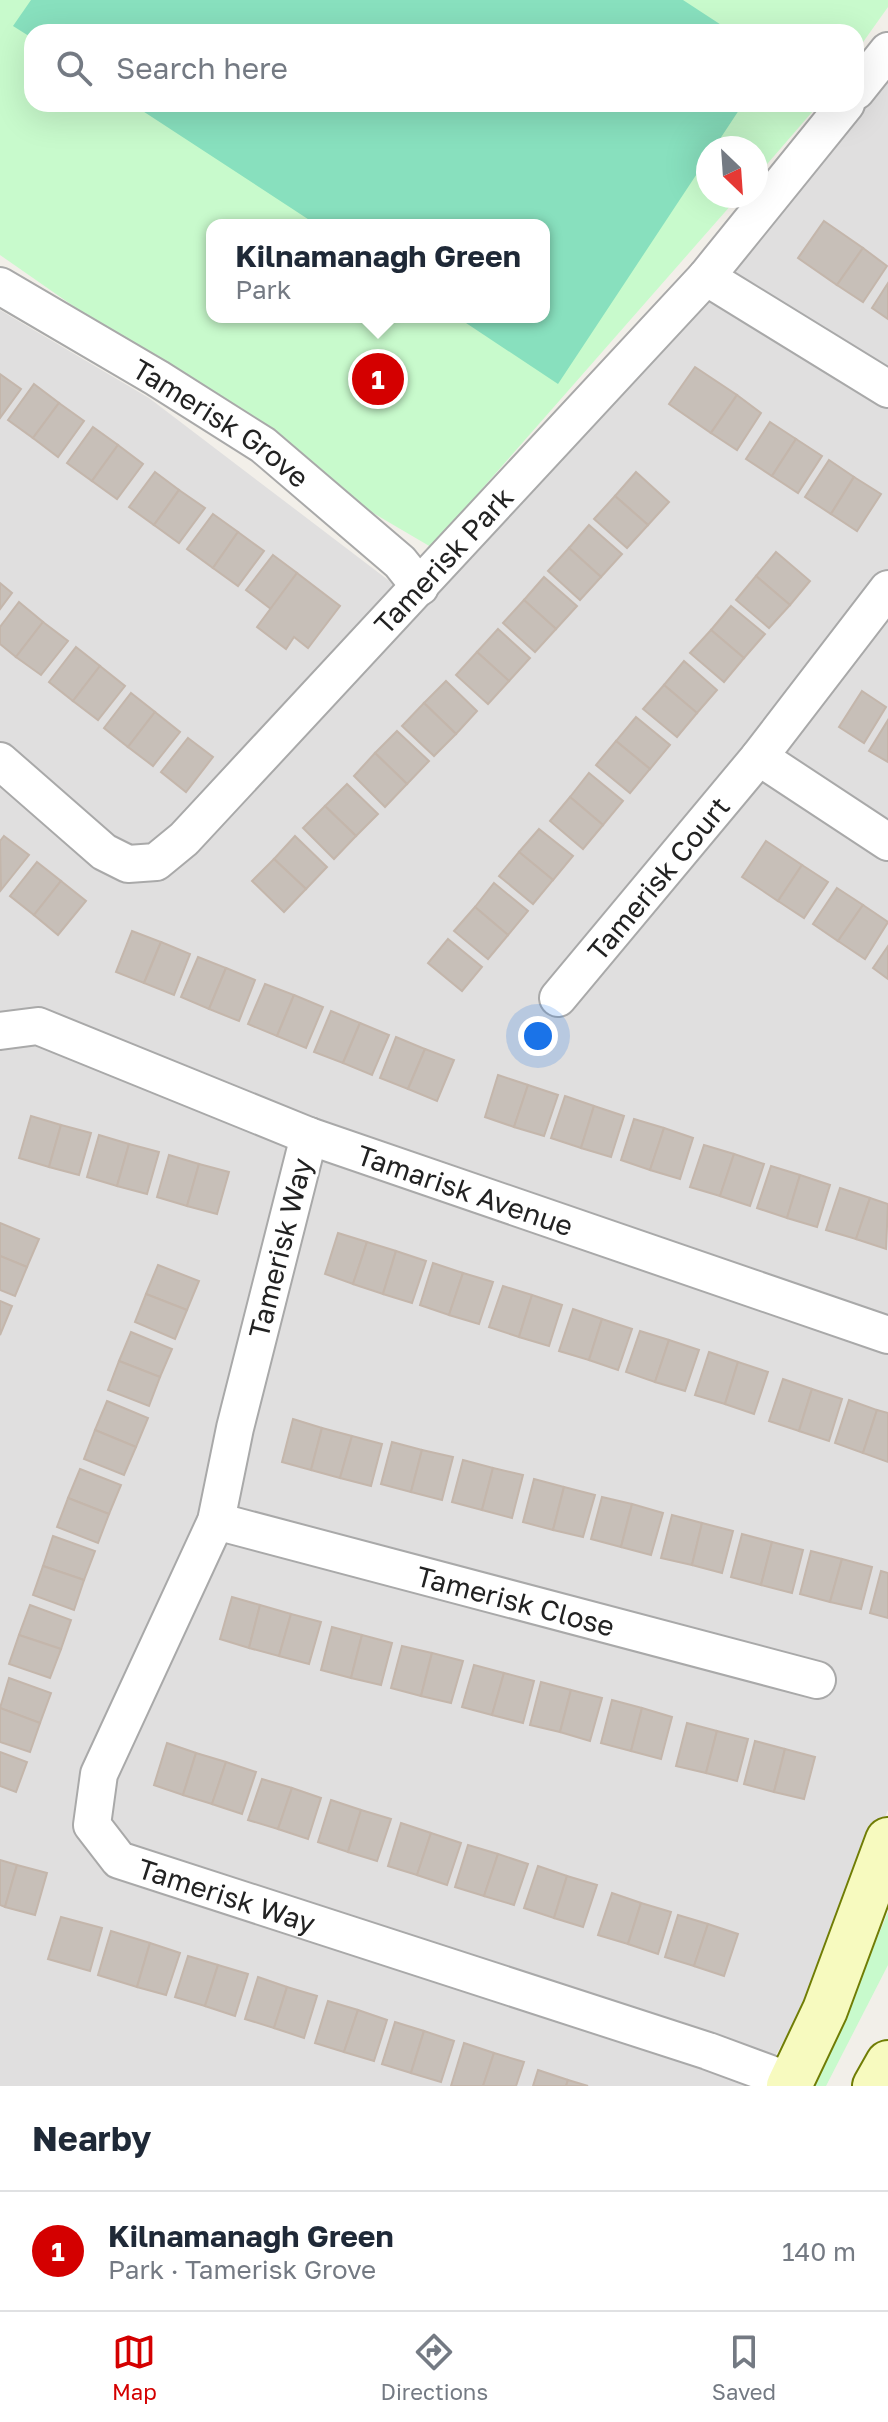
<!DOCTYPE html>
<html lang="en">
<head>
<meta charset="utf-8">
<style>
	:root { --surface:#fff; --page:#f6f6f7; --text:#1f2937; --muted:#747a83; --line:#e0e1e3; --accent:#d40000 }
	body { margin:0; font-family:"Golos Text",sans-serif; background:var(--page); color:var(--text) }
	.compass { position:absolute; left:696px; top:136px; width:72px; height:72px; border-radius:50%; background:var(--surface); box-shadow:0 8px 32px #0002; rotate:155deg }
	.you { position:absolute; left:538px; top:1036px; width:28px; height:28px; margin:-20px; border:6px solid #fff; border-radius:50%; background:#1a73e8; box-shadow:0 0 0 12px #1a73e833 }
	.badge { display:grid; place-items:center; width:52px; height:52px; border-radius:50%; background:var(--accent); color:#fff; font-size:26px; font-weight:700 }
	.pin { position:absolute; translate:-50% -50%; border:4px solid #fff; box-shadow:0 2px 8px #0006 }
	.popup { position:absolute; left:206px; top:219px; width:344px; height:104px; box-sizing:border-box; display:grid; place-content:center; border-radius:16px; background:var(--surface); filter:drop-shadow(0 2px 6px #0005); font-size:26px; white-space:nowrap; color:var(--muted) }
	.popup b { font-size:30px; color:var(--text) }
	.popup::after { content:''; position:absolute; left:50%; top:100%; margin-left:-16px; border:16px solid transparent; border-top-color:var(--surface) }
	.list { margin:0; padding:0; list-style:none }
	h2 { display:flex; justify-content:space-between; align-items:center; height:104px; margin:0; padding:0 32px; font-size:34px }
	h2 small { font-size:26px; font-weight:400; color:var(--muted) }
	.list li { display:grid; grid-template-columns:52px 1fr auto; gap:24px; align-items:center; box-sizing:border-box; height:120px; padding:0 32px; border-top:2px solid var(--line) }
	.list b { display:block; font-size:30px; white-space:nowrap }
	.list p { margin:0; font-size:26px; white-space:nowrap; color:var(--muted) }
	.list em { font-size:26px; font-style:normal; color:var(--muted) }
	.icon { flex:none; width:44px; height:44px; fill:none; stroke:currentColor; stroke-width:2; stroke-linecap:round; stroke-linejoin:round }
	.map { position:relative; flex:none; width:888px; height:2086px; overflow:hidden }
	.search { position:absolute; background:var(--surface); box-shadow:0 8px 32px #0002; left:24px; right:24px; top:24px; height:88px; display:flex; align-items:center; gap:20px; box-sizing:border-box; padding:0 28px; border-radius:24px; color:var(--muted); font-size:30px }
	.sheet { height:224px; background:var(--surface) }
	nav { display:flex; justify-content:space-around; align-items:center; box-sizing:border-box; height:112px; border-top:2px solid var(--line); background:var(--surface); font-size:22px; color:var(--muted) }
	nav a { display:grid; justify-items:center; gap:4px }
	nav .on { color:var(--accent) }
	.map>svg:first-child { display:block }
	.residential { fill:#e0dfdf }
	.park { fill:#c8facc; fill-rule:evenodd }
	.pitch { fill:#88e0be }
	.building { fill:#c7bfb8; stroke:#c4b6ab; stroke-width:2 }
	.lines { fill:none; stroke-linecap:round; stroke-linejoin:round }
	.street-casing { stroke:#a9a9a9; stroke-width:40 }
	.secondary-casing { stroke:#707d05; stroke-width:48 }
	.street { stroke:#fff; stroke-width:36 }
	.secondary { stroke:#f7fabf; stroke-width:44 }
	.labels { text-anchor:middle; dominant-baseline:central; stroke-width:6; stroke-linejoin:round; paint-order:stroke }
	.street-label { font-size:28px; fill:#222; stroke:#fff }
</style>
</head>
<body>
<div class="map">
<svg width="888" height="2086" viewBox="0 0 888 2086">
	<rect width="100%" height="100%" fill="#f2efe9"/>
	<path class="residential" d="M888 69V1810L806 2002 758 2086H0V310L149 398 421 605Z"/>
	<g class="park">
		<path d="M0 0H888V7L856 52V32H32V104H819L756 177V148H708V196H739L431 547 356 503 0 255ZM212 225H544V317H212Z"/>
		<path d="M888 1912V1965L826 2086H811L864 1970Z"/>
	</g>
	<g class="pitch">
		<path d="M31 0H683L732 32H32V38L13 26Z"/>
		<path d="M132 104H743L714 148H708V157L558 384 457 317H544V225H317Z"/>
	</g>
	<g class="building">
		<path d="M824 221 863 248 837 285 798 258Z"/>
		<path d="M863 248 887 266 863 302 837 285Z"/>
		<path d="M888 283V319L872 308Z"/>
		<path d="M695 367 737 395 711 433 669 404Z"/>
		<path d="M0 374 21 389 0 418Z"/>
		<path d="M34 384 59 403 33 438 8 420Z"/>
		<path d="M737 395 761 413 737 450 711 433Z"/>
		<path d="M59 403 84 421 58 457 33 438Z"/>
		<path d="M770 422 796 439 772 476 746 459Z"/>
		<path d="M93 427 118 445 92 481 67 463Z"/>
		<path d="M796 439 822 456 798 493 772 476Z"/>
		<path d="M118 445 143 464 117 499 92 481Z"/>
		<path d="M829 460 854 477 831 514 805 497Z"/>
		<path d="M155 472 179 490 154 525 129 507Z"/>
		<path d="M636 472 669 502 648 525 615 496Z"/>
		<path d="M854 477 881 494 857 531 831 514Z"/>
		<path d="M179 490 205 508 179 543 154 525Z"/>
		<path d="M615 496 648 525 627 548 594 519Z"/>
		<path d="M213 514 238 532 213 568 187 549Z"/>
		<path d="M589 525 622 554 601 577 569 548Z"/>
		<path d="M238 532 264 551 238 586 213 568Z"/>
		<path d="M569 548 601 577 580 600 548 571Z"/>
		<path d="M776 552 810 581 790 605 756 576Z"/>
		<path d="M273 555 297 573 271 609 246 590Z"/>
		<path d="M297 573 340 606 308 648 294 637 286 649 257 627Z"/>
		<path d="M756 576 790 605 769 628 736 600Z"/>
		<path d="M544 577 577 606 556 629 524 600Z"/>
		<path d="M0 583 12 593 0 609Z"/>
		<path d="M524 600 556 629 535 652 503 623Z"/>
		<path d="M19 602 43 622 16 657 0 644V627Z"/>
		<path d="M731 606 765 634 744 658 711 630Z"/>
		<path d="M43 622 68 641 41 675 16 657Z"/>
		<path d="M498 629 530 658 509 681 477 652Z"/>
		<path d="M711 630 744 658 724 682 690 653Z"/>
		<path d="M76 647 100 666 73 701 49 682Z"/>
		<path d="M477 652 509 681 488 704 456 675Z"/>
		<path d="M684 661 717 690 697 713 664 685Z"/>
		<path d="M100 666 125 686 98 720 73 701Z"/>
		<path d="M446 681 477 711 456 734 424 703Z"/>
		<path d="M664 685 697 713 677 737 643 709Z"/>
		<path d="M862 691 886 707 864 743 839 727Z"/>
		<path d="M131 693 155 712 128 747 104 728Z"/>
		<path d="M424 703 456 734 434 756 402 726Z"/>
		<path d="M155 712 180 732 153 766 128 747Z"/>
		<path d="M636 717 670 745 650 769 616 741Z"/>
		<path d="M888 720V762L869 751Z"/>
		<path d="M397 731 429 761 407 784 375 753Z"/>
		<path d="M188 738 213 757 186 792 161 772Z"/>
		<path d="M616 741 650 769 630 793 596 765Z"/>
		<path d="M375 753 407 784 385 807 354 776Z"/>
		<path d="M589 773 623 801 603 825 570 797Z"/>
		<path d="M347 784 378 814 356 836 325 806Z"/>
		<path d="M570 797 603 825 583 849 550 821Z"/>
		<path d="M325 806 356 836 334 859 303 828Z"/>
		<path d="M539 829 573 856 553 880 519 852Z"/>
		<path d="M4 836 29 855 1 890 0 841Z"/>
		<path d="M295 836 327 867 306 889 274 859Z"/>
		<path d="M766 841 802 865 778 901 742 877Z"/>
		<path d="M519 852 553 880 533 904 499 876Z"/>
		<path d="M274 859 306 889 284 912 252 881Z"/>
		<path d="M37 862 61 881 34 915 10 896Z"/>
		<path d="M802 865 828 882 804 918 778 901Z"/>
		<path d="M61 881 86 901 58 935 34 915Z"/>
		<path d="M494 883 528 911 508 935 475 907Z"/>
		<path d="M837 888 863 905 838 941 813 924Z"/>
		<path d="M863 905 888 922 865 959 838 941Z"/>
		<path d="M475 907 508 935 488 959 454 931Z"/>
		<path d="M132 931 161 942 144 983 116 972Z"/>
		<path d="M448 939 482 967 462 991 428 963Z"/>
		<path d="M161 942 190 954 174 995 144 983Z"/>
		<path d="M888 946V979L873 968Z"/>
		<path d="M198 957 226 968 209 1009 181 997Z"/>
		<path d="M226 968 255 980 239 1021 209 1009Z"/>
		<path d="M265 984 294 995 277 1036 248 1024Z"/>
		<path d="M294 995 323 1007 306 1048 277 1036Z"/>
		<path d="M331 1011 360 1023 343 1063 314 1052Z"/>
		<path d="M360 1023 389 1035 372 1075 343 1063Z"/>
		<path d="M396 1037 425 1049 408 1089 380 1078Z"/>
		<path d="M425 1049 454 1060 437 1101 408 1089Z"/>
		<path d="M498 1075 528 1085 514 1127 485 1117Z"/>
		<path d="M528 1085 558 1095 544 1136 514 1127Z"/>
		<path d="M565 1096 594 1106 581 1148 551 1138Z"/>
		<path d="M594 1106 624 1116 611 1157 581 1148Z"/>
		<path d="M31 1116 61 1125 49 1167 19 1158Z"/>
		<path d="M634 1119 664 1128 650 1170 621 1160Z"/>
		<path d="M61 1125 91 1133 79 1175 49 1167Z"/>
		<path d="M664 1128 693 1138 680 1179 650 1170Z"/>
		<path d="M99 1135 129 1144 117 1186 87 1177Z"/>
		<path d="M129 1144 159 1152 147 1194 117 1186Z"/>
		<path d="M704 1145 734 1154 720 1196 690 1187Z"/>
		<path d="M734 1154 764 1164 750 1206 720 1196Z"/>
		<path d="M169 1155 199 1164 187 1206 157 1197Z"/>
		<path d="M199 1164 229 1172 217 1214 187 1206Z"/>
		<path d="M771 1166 800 1175 787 1218 757 1208Z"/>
		<path d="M800 1175 830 1185 817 1227 787 1218Z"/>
		<path d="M840 1188 870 1198 856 1239 826 1230Z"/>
		<path d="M870 1198 888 1204 886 1249 856 1239Z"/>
		<path d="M0 1223 39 1239 27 1267 0 1256Z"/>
		<path d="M338 1233 367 1242 353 1284 325 1274Z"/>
		<path d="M367 1242 396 1251 383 1294 353 1284Z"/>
		<path d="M396 1251 426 1261 412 1303 383 1294Z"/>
		<path d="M0 1256 27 1267 15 1296 0 1290Z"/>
		<path d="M433 1263 463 1273 449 1315 420 1305Z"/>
		<path d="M158 1265 199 1281 187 1310 146 1294Z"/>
		<path d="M463 1273 493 1282 479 1324 449 1315Z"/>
		<path d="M503 1286 532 1295 519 1337 489 1327Z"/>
		<path d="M146 1294 187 1310 175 1339 135 1322Z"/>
		<path d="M532 1295 562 1305 549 1346 519 1337Z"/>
		<path d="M0 1301 12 1306 0 1335Z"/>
		<path d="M573 1309 602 1319 589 1360 559 1351Z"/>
		<path d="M602 1319 632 1329 618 1370 589 1360Z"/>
		<path d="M640 1331 669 1340 655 1382 626 1372Z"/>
		<path d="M131 1332 172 1349 160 1377 119 1361Z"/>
		<path d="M669 1340 699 1350 685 1391 655 1382Z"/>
		<path d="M709 1352 738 1362 725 1404 695 1395Z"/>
		<path d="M119 1361 160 1377 149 1406 108 1390Z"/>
		<path d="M738 1362 768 1372 754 1414 725 1404Z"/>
		<path d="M783 1379 812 1389 799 1431 769 1421Z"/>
		<path d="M812 1389 842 1399 829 1441 799 1431Z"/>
		<path d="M849 1400 877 1410 863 1453 835 1443Z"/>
		<path d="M107 1401 148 1418 136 1447 95 1430Z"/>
		<path d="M877 1410 888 1413V1462L863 1453Z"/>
		<path d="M293 1419 322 1428 311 1470 282 1462Z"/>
		<path d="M322 1428 352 1436 340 1478 311 1470Z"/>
		<path d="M95 1430 136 1447 124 1475 84 1459Z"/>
		<path d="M352 1436 382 1444 371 1486 340 1478Z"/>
		<path d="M392 1442 422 1450 411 1492 381 1484Z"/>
		<path d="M422 1450 453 1457 442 1500 411 1492Z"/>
		<path d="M463 1460 493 1468 482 1510 452 1502Z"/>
		<path d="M493 1468 523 1475 512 1518 482 1510Z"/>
		<path d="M80 1469 121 1485 109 1514 68 1498Z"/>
		<path d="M534 1479 564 1487 553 1530 523 1522Z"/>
		<path d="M564 1487 595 1495 583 1537 553 1530Z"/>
		<path d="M602 1497 632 1504 621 1547 591 1539Z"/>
		<path d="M68 1498 109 1514 98 1543 57 1527Z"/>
		<path d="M632 1504 663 1513 651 1555 621 1547Z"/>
		<path d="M672 1515 702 1523 692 1565 661 1558Z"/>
		<path d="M702 1523 733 1531 722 1573 692 1565Z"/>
		<path d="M742 1534 772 1542 761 1585 731 1577Z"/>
		<path d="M53 1536 95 1551 84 1580 43 1566Z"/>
		<path d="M772 1542 803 1550 792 1593 761 1585Z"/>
		<path d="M811 1551 842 1559 830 1602 800 1594Z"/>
		<path d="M842 1559 872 1567 861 1609 830 1602Z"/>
		<path d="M43 1566 84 1580 74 1610 33 1595Z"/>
		<path d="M881 1571 888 1573V1618L870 1613Z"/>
		<path d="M232 1597 260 1605 249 1648 220 1639Z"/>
		<path d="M30 1605 71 1620 61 1649 19 1635Z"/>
		<path d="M260 1605 291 1614 279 1656 249 1648Z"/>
		<path d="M291 1614 321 1622 309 1664 279 1656Z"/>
		<path d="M332 1627 362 1635 351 1678 321 1670Z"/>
		<path d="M19 1635 61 1649 50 1678 9 1664Z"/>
		<path d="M362 1635 392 1643 381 1685 351 1678Z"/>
		<path d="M402 1646 432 1653 421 1696 391 1688Z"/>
		<path d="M432 1653 463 1661 451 1703 421 1696Z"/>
		<path d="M474 1665 504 1673 492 1715 462 1707Z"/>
		<path d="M504 1673 534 1681 523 1723 492 1715Z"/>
		<path d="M9 1678 51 1693 40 1723 0 1708Z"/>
		<path d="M541 1682 571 1690 560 1732 530 1725Z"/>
		<path d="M571 1690 602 1698 590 1741 560 1732Z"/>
		<path d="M612 1700 642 1708 631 1751 601 1743Z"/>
		<path d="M0 1708 40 1723 30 1752 0 1742Z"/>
		<path d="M642 1708 672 1717 661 1759 631 1751Z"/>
		<path d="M687 1723 717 1731 706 1773 676 1766Z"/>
		<path d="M717 1731 748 1739 737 1781 706 1773Z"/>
		<path d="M755 1741 785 1749 774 1792 744 1784Z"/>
		<path d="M167 1743 196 1753 183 1795 154 1785Z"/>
		<path d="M785 1749 815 1757 804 1799 774 1792Z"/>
		<path d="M0 1752 27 1762 16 1792 0 1786Z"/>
		<path d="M196 1753 226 1762 212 1804 183 1795Z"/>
		<path d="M226 1762 256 1772 242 1814 212 1804Z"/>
		<path d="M262 1779 292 1788 278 1829 248 1820Z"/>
		<path d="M292 1788 321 1798 308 1839 278 1829Z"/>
		<path d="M331 1800 361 1810 348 1852 318 1842Z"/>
		<path d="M361 1810 391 1819 377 1861 348 1852Z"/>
		<path d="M401 1823 431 1833 417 1875 388 1866Z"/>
		<path d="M431 1833 461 1843 447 1885 417 1875Z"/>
		<path d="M468 1845 498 1854 484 1896 455 1887Z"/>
		<path d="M498 1854 528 1864 514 1905 484 1896Z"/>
		<path d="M0 1860 17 1865 5 1907 0 1905Z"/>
		<path d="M17 1865 47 1873 35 1915 5 1907Z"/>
		<path d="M538 1866 567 1876 554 1918 524 1908Z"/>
		<path d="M567 1876 597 1885 583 1927 554 1918Z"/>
		<path d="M612 1893 641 1903 628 1944 598 1935Z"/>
		<path d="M641 1903 671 1912 658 1954 628 1944Z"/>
		<path d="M678 1915 708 1924 694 1966 665 1957Z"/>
		<path d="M61 1917 102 1928 90 1971 48 1959Z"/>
		<path d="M708 1924 738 1934 724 1976 694 1966Z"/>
		<path d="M111 1931 150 1943 137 1987 98 1975Z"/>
		<path d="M150 1943 180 1953 166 1995 137 1987Z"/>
		<path d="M188 1956 218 1965 205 2006 175 1997Z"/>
		<path d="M218 1965 248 1974 235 2016 205 2006Z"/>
		<path d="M258 1977 287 1987 274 2028 245 2019Z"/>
		<path d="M287 1987 317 1996 304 2038 274 2028Z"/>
		<path d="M328 2001 358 2010 344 2052 315 2043Z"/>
		<path d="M358 2010 387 2020 374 2061 344 2052Z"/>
		<path d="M395 2022 424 2031 411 2073 382 2064Z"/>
		<path d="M424 2031 454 2041 441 2082 411 2073Z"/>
		<path d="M464 2043 494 2053 483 2086H451Z"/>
		<path d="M494 2053 524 2062 516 2086H483Z"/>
		<path d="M538 2070 568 2080 566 2086H533Z"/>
		<path d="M568 2080 588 2086H566Z"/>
	</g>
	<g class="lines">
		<defs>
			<g id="street">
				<path d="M856 91 888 51"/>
				<path d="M706 277 888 389"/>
				<path id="s1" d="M0 286 157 378 263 445 400 562 420 587"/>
				<path d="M759 757 888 842"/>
				<path id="s2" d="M0 761 104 852 128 864 156 862 184 839 706 277 846 104"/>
				<path id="s3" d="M558 998 759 757 888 589"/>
				<path id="s4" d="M0 1031 38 1026 309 1136 888 1335"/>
				<path id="s5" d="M309 1136 235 1428 216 1521 99 1774 92 1825 119 1860 708 2051 792 2082"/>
				<path id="s6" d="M216 1521 817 1680"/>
			</g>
			<g id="secondary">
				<path d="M789 2086 825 2010 888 1840"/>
				<path d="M875 2086 888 2063"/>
			</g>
		</defs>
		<use href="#street" class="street-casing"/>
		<use href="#secondary" class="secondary-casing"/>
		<use href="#street" class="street"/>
		<use href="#secondary" class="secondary"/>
	</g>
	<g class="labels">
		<g class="street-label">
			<text stroke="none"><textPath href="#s1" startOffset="260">Tamerisk Grove</textPath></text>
			<text stroke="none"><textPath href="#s2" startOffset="610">Tamerisk Park</textPath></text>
			<text stroke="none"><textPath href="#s3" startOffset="156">Tamerisk Court</textPath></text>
			<text stroke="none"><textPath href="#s4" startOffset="496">Tamarisk Avenue</textPath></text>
			<text transform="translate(280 1248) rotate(-76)">Tamerisk Way</text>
			<text stroke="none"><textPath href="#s6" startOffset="310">Tamerisk Close</textPath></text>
			<text stroke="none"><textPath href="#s5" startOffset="884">Tamerisk Way</textPath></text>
		</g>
	</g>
</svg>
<svg class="compass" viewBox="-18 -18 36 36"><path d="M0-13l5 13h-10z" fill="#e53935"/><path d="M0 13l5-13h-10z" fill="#747a83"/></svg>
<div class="you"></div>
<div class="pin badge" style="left:378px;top:379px">1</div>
<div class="popup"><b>Kilnamanagh Green</b>Park</div>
<div class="search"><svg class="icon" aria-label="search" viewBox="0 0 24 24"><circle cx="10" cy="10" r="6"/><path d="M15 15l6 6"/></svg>Search here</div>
</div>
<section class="sheet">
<h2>Nearby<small></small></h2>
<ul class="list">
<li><span class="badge">1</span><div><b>Kilnamanagh Green</b><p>Park · Tamerisk Grove</p></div><em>140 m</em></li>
</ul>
</section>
<nav>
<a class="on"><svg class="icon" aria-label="map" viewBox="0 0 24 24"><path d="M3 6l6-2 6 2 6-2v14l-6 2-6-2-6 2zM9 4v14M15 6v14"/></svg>Map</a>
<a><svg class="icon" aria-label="directions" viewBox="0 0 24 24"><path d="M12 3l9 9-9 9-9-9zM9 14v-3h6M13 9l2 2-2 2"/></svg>Directions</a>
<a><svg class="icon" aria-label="saved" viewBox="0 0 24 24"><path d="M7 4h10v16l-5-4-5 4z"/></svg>Saved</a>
</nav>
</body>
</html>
